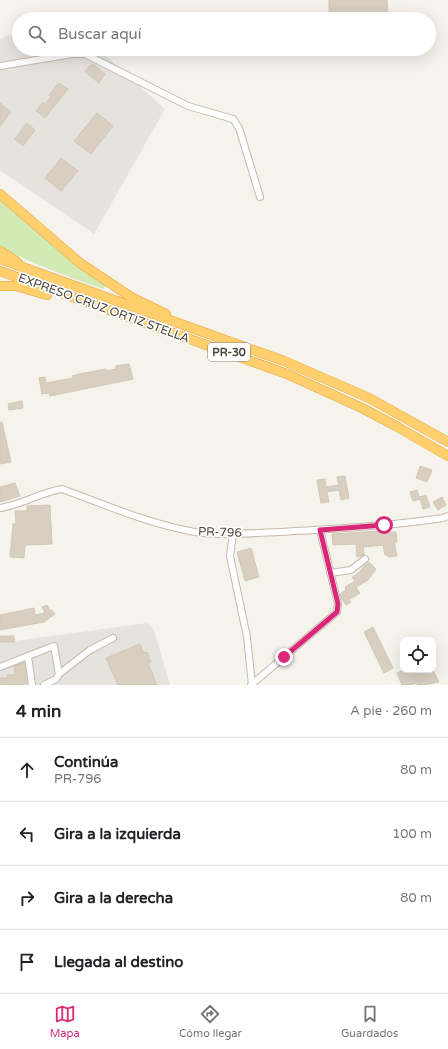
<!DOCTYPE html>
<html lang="es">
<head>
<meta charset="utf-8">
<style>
	:root { --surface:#fff; --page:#f6f6f6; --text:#202124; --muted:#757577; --line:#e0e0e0; --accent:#db2777 }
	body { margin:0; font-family:"Varela Round",sans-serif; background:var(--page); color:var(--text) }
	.controls { position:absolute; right:12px; bottom:12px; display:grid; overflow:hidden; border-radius:8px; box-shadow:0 4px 16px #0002 }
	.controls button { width:36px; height:36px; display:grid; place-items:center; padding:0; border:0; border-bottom:1px solid var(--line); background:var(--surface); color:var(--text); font:20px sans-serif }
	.stop { position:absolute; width:12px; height:12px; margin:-9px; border:3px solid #db2777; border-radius:50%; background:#fff }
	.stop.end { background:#db2777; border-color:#fff; box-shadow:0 1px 4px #0008 }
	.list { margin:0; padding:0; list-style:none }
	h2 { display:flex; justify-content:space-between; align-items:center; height:52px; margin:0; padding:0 16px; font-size:17px }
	h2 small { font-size:13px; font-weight:400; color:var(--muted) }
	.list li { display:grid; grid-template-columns:26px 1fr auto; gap:12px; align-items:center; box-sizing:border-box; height:64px; padding:0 16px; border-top:1px solid var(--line) }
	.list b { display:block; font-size:15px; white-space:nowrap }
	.list p { margin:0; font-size:13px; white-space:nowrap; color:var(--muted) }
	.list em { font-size:13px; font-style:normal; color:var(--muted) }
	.icon { flex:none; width:22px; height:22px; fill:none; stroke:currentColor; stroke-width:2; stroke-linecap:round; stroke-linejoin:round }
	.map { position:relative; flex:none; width:448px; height:685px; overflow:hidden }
	.search { position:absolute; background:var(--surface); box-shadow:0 4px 16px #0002; left:12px; right:12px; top:12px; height:44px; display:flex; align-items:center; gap:10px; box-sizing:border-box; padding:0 14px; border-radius:22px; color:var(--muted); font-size:15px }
	.sheet { height:308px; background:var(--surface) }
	nav { display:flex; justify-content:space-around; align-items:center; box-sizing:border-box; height:56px; border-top:1px solid var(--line); background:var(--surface); font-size:11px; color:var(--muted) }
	nav a { display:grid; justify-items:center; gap:2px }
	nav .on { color:var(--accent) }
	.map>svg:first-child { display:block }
	.industrial { fill:#e6e2dd }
	.green { fill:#d2eab5 }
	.building { fill:#d8cfc1; stroke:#d3c7b4 }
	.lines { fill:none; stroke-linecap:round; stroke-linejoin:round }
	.minor-casing { stroke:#c2bbae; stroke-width:8 }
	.highway-casing { stroke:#e0a43c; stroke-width:10 }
	.minor { stroke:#fff; stroke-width:6 }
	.highway { stroke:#ffcf6e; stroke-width:9 }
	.route { stroke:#db2777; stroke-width:5 }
	.labels { text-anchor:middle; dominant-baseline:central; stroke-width:3.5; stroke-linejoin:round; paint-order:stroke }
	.shield { fill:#fff; stroke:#817c74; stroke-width:1 }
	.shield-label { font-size:11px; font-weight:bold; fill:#4b4439 }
	.street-label { font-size:12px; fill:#4b4439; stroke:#fff }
</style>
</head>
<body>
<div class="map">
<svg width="448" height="685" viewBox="0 0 448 685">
	<rect width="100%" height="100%" fill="#f6f3ec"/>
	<g class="industrial">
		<path d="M19 32V49H98L165 109 94 234 0 170V39Z"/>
		<path d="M148 623 154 630 170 685H0V643Z"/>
	</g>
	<path class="green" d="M0 200 91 276 106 286 103 289C68 276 33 265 0 246Z"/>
	<g class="building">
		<path d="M329 0H387L388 19H329Z"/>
		<path d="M93 64 105 74 99 83 85 72 90 65 91 66Z"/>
		<path d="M59 83 68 89 45 118 36 111 43 102 45 104 51 97 49 95Z"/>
		<path d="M0 103 11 112 0 126Z"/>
		<path d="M97 113 113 126 91 154 74 141Z"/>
		<path d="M27 123 35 130 23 146 15 139Z"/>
		<path d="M61 158 78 171 61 191 45 178Z"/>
		<path d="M129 364 133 379 50 396 49 393 42 394 39 378 45 377 46 383 73 378 72 376 79 374 106 369V371L116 369V366Z"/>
		<path d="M22 401 23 408 9 410 8 404Z"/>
		<path d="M0 422H2L11 462 0 464V450H1L0 443Z"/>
		<path d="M420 466 432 470 427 482 416 478Z"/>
		<path d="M345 476 349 498 341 500 339 490 327 492 329 502 321 503 317 480 325 479 326 487 339 485 337 477Z"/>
		<path d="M15 483 20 496 0 502V487Z"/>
		<path d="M417 490 419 497 426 495 430 507 423 509 420 499 413 501 410 492Z"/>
		<path d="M442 497 446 505 438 510 433 502Z"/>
		<path d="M50 505 52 544 25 545 24 558 10 557 13 524H16L15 511H27V506Z"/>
		<path d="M382 531 383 533 396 532 397 542H394L397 556 388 557V555H385L383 545 363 547 364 555 357 557 356 544 333 545 332 534Z"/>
		<path d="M251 548 259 577 245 581 237 552Z"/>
		<path d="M369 562 376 569 368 580 356 587 360 593 349 600 351 602 346 605 341 598 340 594 346 590 345 587 355 581 352 577 360 572 364 566Z"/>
		<path d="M47 605 50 611 52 610 55 614 44 622 0 630V615L34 608 35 615 45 613 42 607Z"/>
		<path d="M373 627 393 668 384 673 364 632Z"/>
		<rect x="0" y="636" width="14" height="6"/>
		<path d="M140 644 144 653 147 652 151 662 148 663 157 685H118L106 658Z"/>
		<path d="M24 662 27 685H0V678H7V675H15L14 666Z"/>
		<path d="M403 670H433L439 682 422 685H418L417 683 411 685H402L397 673Z"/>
	</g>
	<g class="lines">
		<defs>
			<g id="minor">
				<path d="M0 66 72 54H85L188 106 233 119 239 128 260 197"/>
				<path d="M0 508C22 505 41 492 62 489 106 505 149 524 195 532 223 536 252 533 280 532 334 529 389 526 443 518L448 516"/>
				<path d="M233 534 230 556 247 637 252 685"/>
				<path d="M330 573 351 570 365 559"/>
				<path d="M0 667 28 656"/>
				<path d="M59 674 90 650 113 638"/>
				<path d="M32 685 28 656 54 646 59 674 56 679 44 685"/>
				<path d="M251 685 337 612 338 604 320 530"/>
			</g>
			<g id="highway">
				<path d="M0 194 80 263 131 297 166 314"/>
				<path d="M0 251 13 259 18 263"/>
				<path d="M0 259 284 361 369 398 448 442"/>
				<path d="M0 271 287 374 362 408 396 426 448 456"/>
				<path d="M0 286H16L47 295"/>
			</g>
		</defs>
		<use href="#minor" class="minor-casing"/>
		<use href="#highway" class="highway-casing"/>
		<use href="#minor" class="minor"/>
		<use href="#highway" class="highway"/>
	</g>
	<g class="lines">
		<path class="route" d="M284 657 337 612 338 604 320 530 384 525"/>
	</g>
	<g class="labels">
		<rect class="shield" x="208" y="343" width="42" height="18" rx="3"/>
		<g class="shield-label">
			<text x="229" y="352">PR-30</text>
		</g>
		<g class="street-label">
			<text transform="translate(104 308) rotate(20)">EXPRESO CRUZ ORTIZ STELLA</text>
			<text transform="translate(220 532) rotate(2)">PR-796</text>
		</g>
	</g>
</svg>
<div class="controls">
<button><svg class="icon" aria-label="locate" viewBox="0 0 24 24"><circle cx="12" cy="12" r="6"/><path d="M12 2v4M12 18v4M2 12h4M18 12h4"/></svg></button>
</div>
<div class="stop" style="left:384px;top:525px"></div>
<div class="stop end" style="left:284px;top:657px"></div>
<div class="search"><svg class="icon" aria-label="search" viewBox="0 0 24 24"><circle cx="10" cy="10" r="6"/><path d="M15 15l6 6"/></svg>Buscar aquí</div>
</div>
<section class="sheet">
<h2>4 min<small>A pie · 260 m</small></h2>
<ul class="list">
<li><svg class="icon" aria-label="ahead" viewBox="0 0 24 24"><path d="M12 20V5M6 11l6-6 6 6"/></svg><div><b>Continúa</b><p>PR-796</p></div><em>80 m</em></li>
<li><svg class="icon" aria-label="left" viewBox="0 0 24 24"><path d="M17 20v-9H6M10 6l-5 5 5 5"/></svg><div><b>Gira a la izquierda</b></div><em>100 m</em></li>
<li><svg class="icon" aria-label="right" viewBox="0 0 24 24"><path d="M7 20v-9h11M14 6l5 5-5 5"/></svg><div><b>Gira a la derecha</b></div><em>80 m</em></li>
<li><svg class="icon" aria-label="arrive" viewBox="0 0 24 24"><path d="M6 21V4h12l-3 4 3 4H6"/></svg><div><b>Llegada al destino</b></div></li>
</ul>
</section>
<nav>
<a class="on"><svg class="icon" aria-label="map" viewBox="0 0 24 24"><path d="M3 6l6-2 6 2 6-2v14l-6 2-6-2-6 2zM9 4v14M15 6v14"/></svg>Mapa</a>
<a><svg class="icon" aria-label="directions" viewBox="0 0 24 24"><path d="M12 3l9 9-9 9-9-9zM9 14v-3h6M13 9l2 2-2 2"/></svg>Cómo llegar</a>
<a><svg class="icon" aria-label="saved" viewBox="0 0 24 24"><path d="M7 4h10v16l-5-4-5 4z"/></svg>Guardados</a>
</nav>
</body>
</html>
